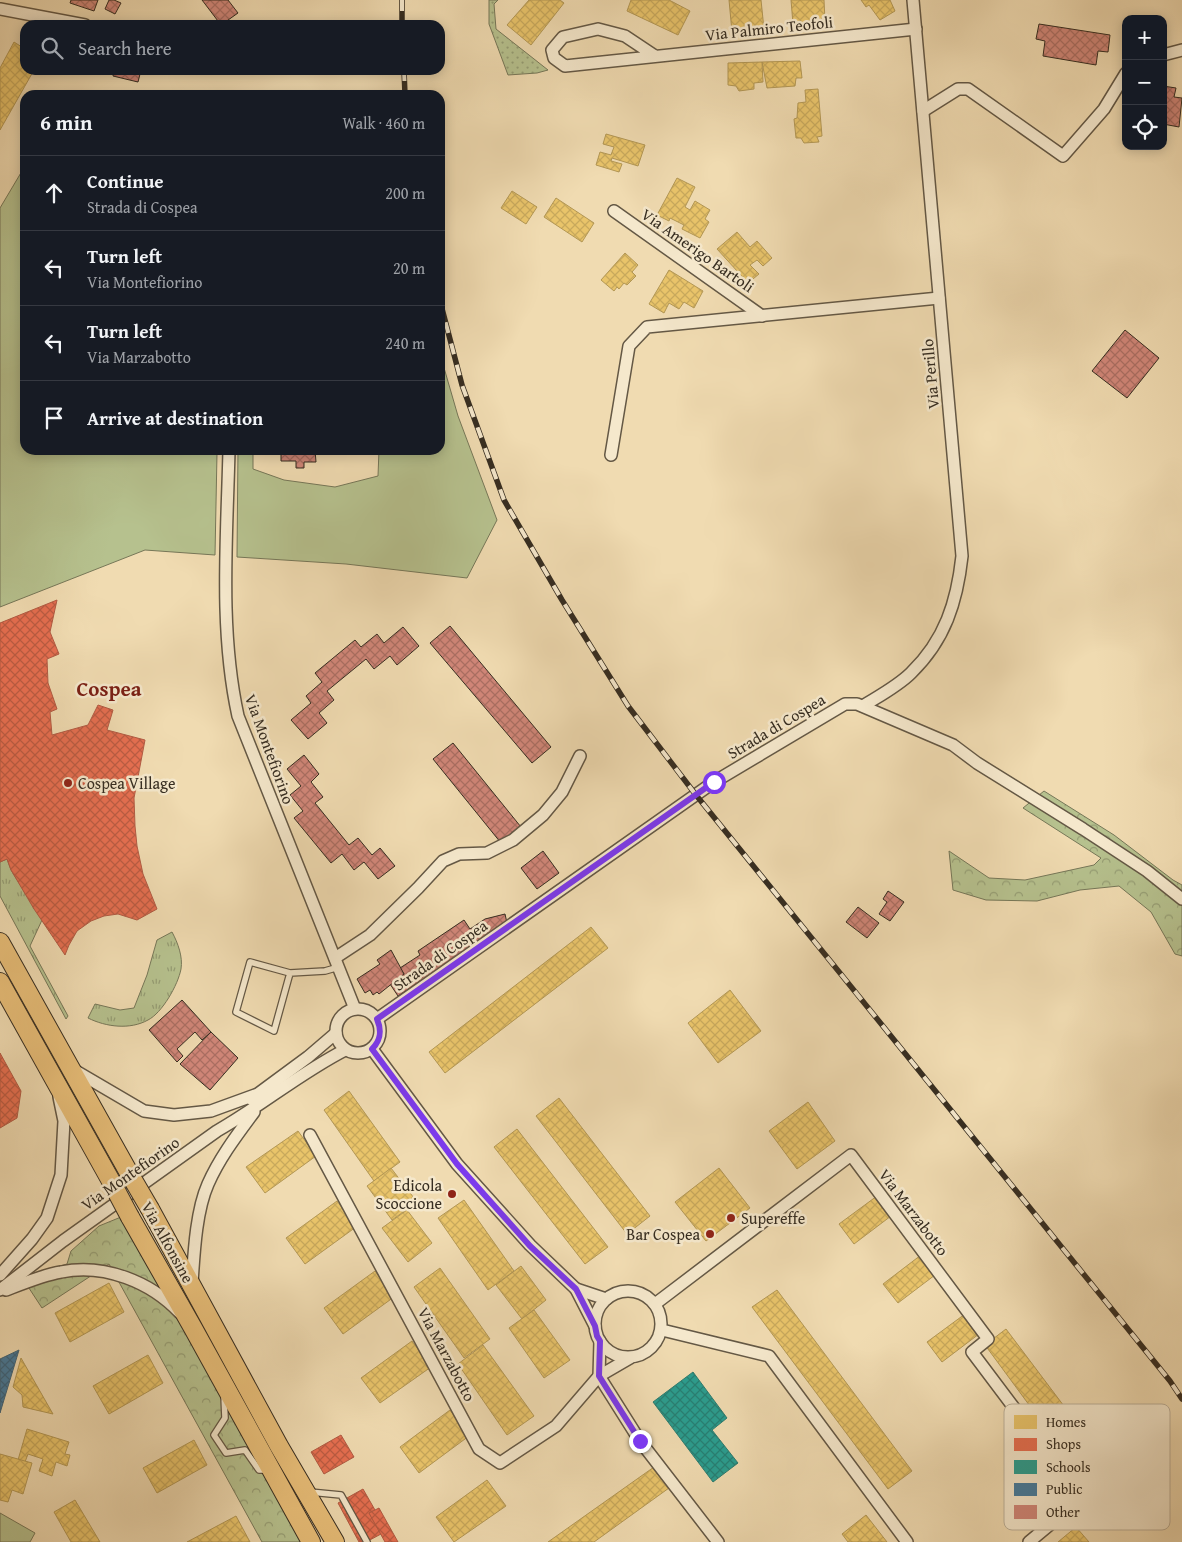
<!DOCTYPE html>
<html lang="en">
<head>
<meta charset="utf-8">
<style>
	:root { --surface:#171b24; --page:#20242c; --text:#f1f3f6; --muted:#9ea1a6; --line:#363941 }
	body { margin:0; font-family:"Gentium Book Plus",serif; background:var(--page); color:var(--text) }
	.controls { position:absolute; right:15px; top:15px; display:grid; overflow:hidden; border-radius:10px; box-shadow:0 2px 12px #0003 }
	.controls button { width:45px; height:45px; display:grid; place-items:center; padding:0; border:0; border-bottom:1px solid var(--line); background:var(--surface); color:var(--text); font:25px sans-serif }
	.stop { position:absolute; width:15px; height:15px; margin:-11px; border:4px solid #7c3aed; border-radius:50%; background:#fff }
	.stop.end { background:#7c3aed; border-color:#fff; box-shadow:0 1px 5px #0008 }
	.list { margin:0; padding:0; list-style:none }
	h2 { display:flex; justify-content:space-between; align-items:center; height:65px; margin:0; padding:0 20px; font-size:21px }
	h2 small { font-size:16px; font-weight:400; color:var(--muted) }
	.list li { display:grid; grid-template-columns:32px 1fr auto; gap:15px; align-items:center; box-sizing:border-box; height:75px; padding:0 20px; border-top:1px solid var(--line) }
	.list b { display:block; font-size:19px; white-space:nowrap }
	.list p { margin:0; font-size:16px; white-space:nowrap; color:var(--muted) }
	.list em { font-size:16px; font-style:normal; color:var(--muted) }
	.icon { flex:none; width:28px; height:28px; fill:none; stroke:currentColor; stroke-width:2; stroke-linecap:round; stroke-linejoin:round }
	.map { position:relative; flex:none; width:1182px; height:1542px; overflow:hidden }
	.search { position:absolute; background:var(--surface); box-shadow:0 2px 12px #0003; left:20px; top:20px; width:425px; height:55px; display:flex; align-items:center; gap:12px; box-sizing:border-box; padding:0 18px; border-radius:15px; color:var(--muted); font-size:19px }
	.panel { position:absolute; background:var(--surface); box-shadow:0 2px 12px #0003; left:20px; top:90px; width:425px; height:365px; border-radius:15px }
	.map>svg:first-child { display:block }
	.grass { fill:url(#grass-tufts); stroke:#767758 }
	.forest { fill:url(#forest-crowns); stroke:#767758 }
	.park { fill:url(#park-dots); stroke:#767758 }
	.garden { fill:#b6c18e; stroke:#767758 }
	.homes { fill:url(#homes-cross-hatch); stroke:#b39754 }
	.shops { fill:url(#shops-cross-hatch); stroke:#b25b43 }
	.schools { fill:url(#schools-cross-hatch); stroke:#2e7b6e }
	.public { fill:url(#public-cross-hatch); stroke:#406478 }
	.building { fill:url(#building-cross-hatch); stroke:#362d21 }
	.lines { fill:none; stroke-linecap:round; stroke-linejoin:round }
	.service-casing { stroke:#645845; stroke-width:8 }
	.minor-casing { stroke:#645845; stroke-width:14 }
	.primary-casing { stroke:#362d21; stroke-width:20 }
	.service { stroke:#f5e8cc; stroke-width:5.5 }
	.minor { stroke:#f5e8cc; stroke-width:11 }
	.primary { stroke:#e8be78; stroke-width:18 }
	.rail-casing { stroke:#362d21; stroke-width:5.5 }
	.rail { stroke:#f5e8cc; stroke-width:4; stroke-dasharray:11; stroke-linecap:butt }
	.primary-bridge-casing { stroke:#362d21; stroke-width:20; stroke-linecap:butt }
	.primary-bridge { stroke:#e8be78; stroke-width:18 }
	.route { stroke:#7c3aed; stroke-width:6 }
	.poi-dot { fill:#8f2418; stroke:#f5e8cc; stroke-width:2 }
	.labels { text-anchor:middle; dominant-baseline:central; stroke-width:5; stroke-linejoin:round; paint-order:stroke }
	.street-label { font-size:16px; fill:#362d21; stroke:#f5e8cc }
	.poi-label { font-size:16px; fill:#362d21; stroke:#f5e8cc; text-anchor:start }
	.district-label { font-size:21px; font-weight:bold; fill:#7a1f14; stroke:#f5e8cc }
	.key { fill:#f5e8cc; stroke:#bcb099; stroke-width:1 }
	.key-label { font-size:14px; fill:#362d21 }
</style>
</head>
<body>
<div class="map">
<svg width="1182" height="1542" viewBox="0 0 1182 1542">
	<defs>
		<pattern id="grass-tufts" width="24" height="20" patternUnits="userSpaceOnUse" patternTransform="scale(1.25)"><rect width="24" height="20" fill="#b6c18e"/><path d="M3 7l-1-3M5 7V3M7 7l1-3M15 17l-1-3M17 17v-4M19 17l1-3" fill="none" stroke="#959d74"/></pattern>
		<pattern id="forest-crowns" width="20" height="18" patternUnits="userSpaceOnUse" patternTransform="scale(1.25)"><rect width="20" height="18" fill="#b6c18e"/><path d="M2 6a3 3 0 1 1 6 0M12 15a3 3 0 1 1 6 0" fill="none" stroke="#959d74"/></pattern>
		<pattern id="park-dots" width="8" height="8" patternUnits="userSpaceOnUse" patternTransform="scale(1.25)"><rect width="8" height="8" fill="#b6c18e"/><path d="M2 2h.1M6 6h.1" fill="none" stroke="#959d74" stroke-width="1.8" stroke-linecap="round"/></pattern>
		<pattern id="homes-cross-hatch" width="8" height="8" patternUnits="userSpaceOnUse" patternTransform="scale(1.25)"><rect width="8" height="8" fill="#e9c46a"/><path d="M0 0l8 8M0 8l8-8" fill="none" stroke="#c8a95c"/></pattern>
		<pattern id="shops-cross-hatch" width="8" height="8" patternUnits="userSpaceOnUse" patternTransform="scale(1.25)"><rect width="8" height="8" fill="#e76f51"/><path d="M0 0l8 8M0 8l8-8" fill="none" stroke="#bc5c43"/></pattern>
		<pattern id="schools-cross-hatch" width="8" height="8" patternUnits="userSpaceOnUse" patternTransform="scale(1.25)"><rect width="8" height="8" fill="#2a9d8f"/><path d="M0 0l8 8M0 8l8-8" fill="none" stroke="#258074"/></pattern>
		<pattern id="public-cross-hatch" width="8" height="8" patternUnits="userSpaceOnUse" patternTransform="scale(1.25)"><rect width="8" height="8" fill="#457b9d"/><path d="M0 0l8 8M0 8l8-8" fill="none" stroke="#3a6580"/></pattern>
		<pattern id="building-cross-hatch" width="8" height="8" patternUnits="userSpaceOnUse" patternTransform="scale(1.25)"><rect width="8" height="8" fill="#d08678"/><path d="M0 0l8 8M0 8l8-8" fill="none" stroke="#aa6e62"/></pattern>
	</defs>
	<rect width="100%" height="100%" fill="#f0dbb1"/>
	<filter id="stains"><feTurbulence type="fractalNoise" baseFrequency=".004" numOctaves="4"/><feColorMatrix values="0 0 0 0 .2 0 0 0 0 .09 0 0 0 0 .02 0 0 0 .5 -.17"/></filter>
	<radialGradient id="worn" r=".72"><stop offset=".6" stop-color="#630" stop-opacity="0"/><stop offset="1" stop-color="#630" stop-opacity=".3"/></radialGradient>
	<g class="grass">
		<path d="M7 859 11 870 42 920 30 946 68 1016 66 1019 0 896V862Z"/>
		<path d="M172 932C178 943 183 957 181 969 178 985 162 1013 148 1020 130 1030 106 1027 88 1018L95 1004 120 1010 134 1008 147 975 157 940Z"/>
	</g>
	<g class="forest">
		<path d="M1044 791 1114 835 1173 880 1182 885V956L1175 954 1151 912 1119 886 1080 890 1037 901 986 900 953 890 949 851 989 878 1025 880 1094 865 1101 858 1023 808Z"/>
		<path d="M121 1217 204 1362 218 1392 256 1452 302 1542H262L109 1264 42 1308 23 1279 36 1273 67 1264 71 1251 99 1226Z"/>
	</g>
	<path class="park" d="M489 0H498L494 4 496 29 548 70 537 73 508 75 489 24Z"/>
	<g class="garden">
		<path d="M25 166V450H215L217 453 215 555 145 550 0 607V208Z"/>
		<path d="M440 354 458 416 497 520 467 578 346 564 237 557 238 450H253V469L284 480 335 487 378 476 379 450H440Z"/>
		<path d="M0 1513 35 1533 30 1542H0Z"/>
	</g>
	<g class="homes">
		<path d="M529 0H560L564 3 531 45 507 25Z"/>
		<path d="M631 0H669L690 11 678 35 627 11Z"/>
		<path d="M729 0H761L764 29 732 32Z"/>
		<path d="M791 0H824L825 21 793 24Z"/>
		<path d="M861 0H890L895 11 880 20 869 5 866 7Z"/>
		<path d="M14 42 25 49V70H34L0 130V68Z"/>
		<path d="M800 61 802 78H796L795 86 767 88 762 62Z"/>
		<path d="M762 62 763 82 754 83V89L739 91 736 86 728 85V63Z"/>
		<path d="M818 89 822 136 817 137 819 142 804 143 801 138H796L794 119 797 118 798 103 806 102 805 90Z"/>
		<path d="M606 134 645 145 638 166 612 158 611 161 622 164 619 172 596 165 600 152 611 155 614 147 603 144Z"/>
		<path d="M677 178 695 187 685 207 690 210 695 201 710 210 705 219 709 222 700 238 682 229 684 225 670 218 669 221 657 215Z"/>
		<path d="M512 191 537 207 526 224 501 208Z"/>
		<path d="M556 198 594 223 582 242 544 217Z"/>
		<path d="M737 232 750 247 757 241 772 258 763 266 757 260 750 265 759 274 748 283 717 249Z"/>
		<path d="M625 253 638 265 632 272 636 276 627 285 624 283 619 289 617 287 614 291 601 280Z"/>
		<path d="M669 270 703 291 694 308 684 302 679 309 669 303 664 313 649 304Z"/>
		<path d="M591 927 608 948 445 1073 429 1052Z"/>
		<path d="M730 990 761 1031 718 1063 688 1023Z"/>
		<path d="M349 1091 400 1162 374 1181 324 1110Z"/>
		<path d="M559 1098 650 1216 627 1234 536 1116Z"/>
		<path d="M808 1102 835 1141 797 1169 769 1131Z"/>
		<path d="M517 1129 608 1247 585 1264 494 1147Z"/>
		<path d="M298 1131 316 1156 265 1193 246 1167Z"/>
		<path d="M391 1168 417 1202 392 1220 367 1186Z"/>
		<path d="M719 1168 750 1208 706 1241 675 1202Z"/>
		<path d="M877 1196 891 1216 854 1244 839 1224Z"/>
		<path d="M464 1200 514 1271 488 1290 438 1218Z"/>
		<path d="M337 1201 356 1227 305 1264 286 1238Z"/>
		<path d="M407 1210 432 1243 408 1262 382 1228Z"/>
		<path d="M921 1255 935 1275 898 1303 883 1284Z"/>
		<path d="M521 1266 546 1300 522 1319 496 1285Z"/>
		<path d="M440 1268 490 1339 464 1358 414 1287Z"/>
		<path d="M375 1271 394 1297 343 1334 324 1308Z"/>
		<path d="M109 1283 124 1312 70 1342 55 1313Z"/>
		<path d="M777 1290 912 1471 888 1489 752 1307Z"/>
		<path d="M534 1310 570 1360 544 1378 509 1328Z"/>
		<path d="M965 1314 979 1334 942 1362 927 1342Z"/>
		<path d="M1006 1329 1097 1450 1074 1466 985 1345Z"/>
		<path d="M412 1341 431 1367 380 1403 361 1378Z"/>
		<path d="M483 1345 534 1416 507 1435 458 1364Z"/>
		<path d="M148 1355 163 1383 109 1414 93 1386Z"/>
		<path d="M21 1358 53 1414 23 1407 22 1395 13 1387Z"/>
		<path d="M450 1410 469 1436 419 1473 400 1447Z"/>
		<path d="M27 1429 69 1442 65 1454 70 1455 67 1466 56 1462 52 1476 39 1471 43 1459 28 1454 25 1462 18 1460Z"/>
		<path d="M194 1440 207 1465 157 1493 143 1468Z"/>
		<path d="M0 1454 32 1463 23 1494 12 1490 8 1502 0 1500Z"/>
		<path d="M654 1467 669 1488 594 1542H548Z"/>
		<path d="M487 1480 506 1506 454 1542 436 1517Z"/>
		<path d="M75 1500 100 1542H71L54 1512Z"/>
		<path d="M866 1515 887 1542H848L842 1534Z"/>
		<path d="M236 1516 250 1542H187Z"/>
		<path d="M1076 1527 1089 1542H1058Z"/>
	</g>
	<g class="shops">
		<path d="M57 600 50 632 59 654 47 659 48 683 57 709 50 712 52 735 88 725 98 705 113 710 107 730 145 740 134 798 135 826 137 846 143 874 157 909 137 920 118 914 104 916 91 921 77 931 69 945 65 955 34 909 11 870 7 859 0 862V623Z"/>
		<path d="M0 1053 21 1091 17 1118 0 1128Z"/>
		<path d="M341 1435 354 1457 324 1474 311 1452Z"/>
		<path d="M363 1489 375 1510 369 1513 381 1534 366 1542H359L338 1503Z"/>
		<path d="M379 1508 398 1542H385L369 1513Z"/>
	</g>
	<path class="schools" d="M693 1372 727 1418 712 1430 738 1463 713 1482 653 1402Z"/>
	<path class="public" d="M19 1350 0 1413V1359Z"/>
	<g class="building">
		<path d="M71 0H98L94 11 70 3Z"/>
		<path d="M109 0H114L121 3 115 14 105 9Z"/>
		<path d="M202 0H228L238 13 221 25Z"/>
		<path d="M1039 24 1110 35 1108 52 1098 51 1096 65 1043 56 1045 41 1036 39Z"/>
		<path d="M114 70H141L138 82 113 76Z"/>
		<path d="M1163 86 1176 88 1174 97 1182 98 1179 127 1163 124Z"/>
		<path d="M1125 330 1159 358 1127 398 1092 371Z"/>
		<path d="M281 450H315L316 462H304V468H296V461H281Z"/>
		<path d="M450 626 551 747 532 763 430 643Z"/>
		<path d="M403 627 419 646 397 665 390 656 374 669 366 659 327 691 334 700 319 713 327 723 308 739 291 720 311 703 306 696 322 682 315 673 355 640 361 647 377 634 384 643Z"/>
		<path d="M453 743 521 827 501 843 433 759Z"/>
		<path d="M304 755 319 774 311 782 323 797 315 803 349 845 358 838 372 855 380 848 395 866 378 879 364 862 354 870 342 854 331 863 294 818 303 811 290 795 301 786 287 769Z"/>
		<path d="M543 851 559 873 537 889 521 868Z"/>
		<path d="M888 891 904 902 890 921 879 914 887 902 883 899Z"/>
		<path d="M858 907 879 923 867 938 846 922Z"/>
		<path d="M505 914 507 923 398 996 390 984 404 974 400 968 420 955 418 951 464 920 470 929 485 919Z"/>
		<path d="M391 950 404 974 379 994 377 992 373 995 370 990 365 993 357 979 380 964 377 960Z"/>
		<path d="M182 1000 211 1032 202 1040 195 1032 177 1049 183 1056 177 1062 149 1030Z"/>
		<path d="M211 1032 238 1058 210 1090 180 1064Z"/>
	</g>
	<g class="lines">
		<defs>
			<g id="service">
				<path d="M290 973 274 1031 236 1012 250 962 290 973 325 971 339 967"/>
				<path d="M224 1396 225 1418 214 1435 226 1453 245 1450 259 1470H269"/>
				<path d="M310 1492 341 1495 367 1542"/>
			</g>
			<g id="minor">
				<path d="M0 9 85 25"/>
				<path d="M1163 55 1182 50"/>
				<path d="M655 56 625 36 598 29 563 37 552 50 554 58 565 66 916 29"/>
				<path d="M923 111 958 89H968L1063 156 1104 109 1126 73"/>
				<path d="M614 211 762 316"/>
				<path d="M229 450C227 538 219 629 238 716L355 1009"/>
				<path d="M611 455 629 346 647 327 939 298"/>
				<path d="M863 706C879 696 898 686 911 673 945 640 957 602 962 556L913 0"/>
				<path d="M335 958 370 935 418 888 443 861 459 854 487 853 513 840 543 815 562 792 580 756"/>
				<circle cx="358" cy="1031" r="22"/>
				<path d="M377 1019 714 782 845 704H857L953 745 977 763 1083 829 1147 871 1182 899"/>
				<path d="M372 1049 457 1164 530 1245 576 1289 595 1326"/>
				<path d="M74 1070 144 1111 174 1115 211 1111 255 1095"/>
				<path d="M251 1099 308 1057 336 1033"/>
				<path d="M310 1135 479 1449 500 1463 556 1426 599 1376 630 1358"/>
				<path d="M0 1275 32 1239 47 1218 61 1175 64 1121 59 1097"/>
				<path d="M192 1283C194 1253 196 1211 208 1184 220 1157 237 1135 254 1112"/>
				<path d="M576 1289 606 1299"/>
				<path d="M0 1290 63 1241 217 1131C261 1106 300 1073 345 1050"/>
				<path d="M6 1290C24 1283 43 1275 61 1272 104 1263 151 1282 180 1313"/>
				<circle cx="628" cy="1324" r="33"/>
				<path d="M655 1304 851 1155 988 1339 972 1352 1070 1482"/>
				<path d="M662 1330 769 1356 907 1542"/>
				<path d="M600 1341 599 1376 640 1441 718 1542"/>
				<path d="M1029 1542 1083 1497"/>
			</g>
			<g id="primary">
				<path d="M0 942 129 1173"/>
				<path d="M0 982 112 1183"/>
				<path d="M150 1209 279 1446 335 1542"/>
				<path d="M130 1217 193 1328 311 1542"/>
			</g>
		</defs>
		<use href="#service" class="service-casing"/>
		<use href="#minor" class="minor-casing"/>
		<use href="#primary" class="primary-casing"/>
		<use href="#service" class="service"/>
		<use href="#minor" class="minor"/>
		<use href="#primary" class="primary"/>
		<defs>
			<g id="rail">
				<path d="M402 0V25"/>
				<path d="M404 70 405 95"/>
				<path d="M440 301 462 385 504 500 562 600 628 706 696 795 1170 1381 1182 1399"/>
			</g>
		</defs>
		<use href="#rail" class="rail-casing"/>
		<use href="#rail" class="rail"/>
		<defs>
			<g id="primary-bridge">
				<path d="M129 1173 150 1209"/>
				<path d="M112 1183 130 1217"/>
			</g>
		</defs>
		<use href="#primary-bridge" class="primary-bridge-casing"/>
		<use href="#primary-bridge" class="primary-bridge"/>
	</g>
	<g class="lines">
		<path class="route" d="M640 1441 599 1376 600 1341 597 1336 595 1326 576 1289 530 1246 457 1164 372 1049C381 1040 382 1031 377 1019L714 782"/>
	</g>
	<g class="poi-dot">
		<circle cx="68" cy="783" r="5"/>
		<circle cx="452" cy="1194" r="5"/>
		<circle cx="731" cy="1218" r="5"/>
		<circle cx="710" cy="1234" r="5"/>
	</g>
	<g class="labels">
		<g class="street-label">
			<text transform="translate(769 28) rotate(-6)">Via Palmiro Teofoli</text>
			<text transform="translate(698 250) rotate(35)">Via Amerigo Bartoli</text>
			<text transform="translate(930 374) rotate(-95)">Via Perillo</text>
			<text transform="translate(776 726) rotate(-31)">Strada di Cospea</text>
			<text transform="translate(270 749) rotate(70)">Via Montefiorino</text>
			<text transform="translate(440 955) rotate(-35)">Strada di Cospea</text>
			<text transform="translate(130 1173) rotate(-35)">Via Montefiorino</text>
			<text transform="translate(914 1212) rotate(53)">Via Marzabotto</text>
			<text transform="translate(168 1242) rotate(61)">Via Alfonsine</text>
			<text transform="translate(447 1354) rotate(62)">Via Marzabotto</text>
		</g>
		<g class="poi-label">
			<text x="78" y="783">Cospea Village</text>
			<text x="442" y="1185" text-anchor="end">Edicola<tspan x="442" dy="18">Scoccione</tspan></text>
			<text x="741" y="1218">Supereffe</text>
			<text x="700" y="1234" text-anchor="end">Bar Cospea</text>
		</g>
		<g class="district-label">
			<text x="109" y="688">Cospea</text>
		</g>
	</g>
	<rect x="1004" y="1404" width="166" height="126" rx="8" class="key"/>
	<rect x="1014" y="1415" width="23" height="14" fill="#e9c46a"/>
	<rect x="1014" y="1438" width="23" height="13" fill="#e76f51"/>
	<rect x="1014" y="1460" width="23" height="14" fill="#2a9d8f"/>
	<rect x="1014" y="1483" width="23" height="13" fill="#457b9d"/>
	<rect x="1014" y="1505" width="23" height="14" fill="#d08678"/>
	<g class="key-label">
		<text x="1046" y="1427">Homes</text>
		<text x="1046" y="1449">Shops</text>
		<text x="1046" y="1472">Schools</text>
		<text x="1046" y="1494">Public</text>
		<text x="1046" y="1517">Other</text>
	</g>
	<rect width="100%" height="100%" filter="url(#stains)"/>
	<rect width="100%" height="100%" fill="url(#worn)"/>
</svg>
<div class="controls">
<button>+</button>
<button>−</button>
<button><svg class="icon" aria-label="locate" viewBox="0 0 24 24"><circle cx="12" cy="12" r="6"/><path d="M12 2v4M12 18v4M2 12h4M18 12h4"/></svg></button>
</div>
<div class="stop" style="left:714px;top:782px"></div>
<div class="stop end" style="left:640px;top:1441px"></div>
<div class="search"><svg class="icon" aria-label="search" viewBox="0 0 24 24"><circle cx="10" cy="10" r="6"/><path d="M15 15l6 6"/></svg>Search here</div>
<section class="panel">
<h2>6 min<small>Walk · 460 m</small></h2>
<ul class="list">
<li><svg class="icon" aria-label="ahead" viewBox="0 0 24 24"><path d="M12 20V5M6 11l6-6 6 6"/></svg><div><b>Continue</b><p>Strada di Cospea</p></div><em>200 m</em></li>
<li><svg class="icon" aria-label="left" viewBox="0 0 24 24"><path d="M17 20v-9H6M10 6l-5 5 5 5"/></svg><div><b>Turn left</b><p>Via Montefiorino</p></div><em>20 m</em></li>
<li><svg class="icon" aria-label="left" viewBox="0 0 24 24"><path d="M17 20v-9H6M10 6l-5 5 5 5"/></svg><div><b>Turn left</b><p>Via Marzabotto</p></div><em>240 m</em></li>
<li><svg class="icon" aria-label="arrive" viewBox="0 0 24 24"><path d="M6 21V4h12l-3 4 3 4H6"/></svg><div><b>Arrive at destination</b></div></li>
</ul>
</section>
</div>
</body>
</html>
